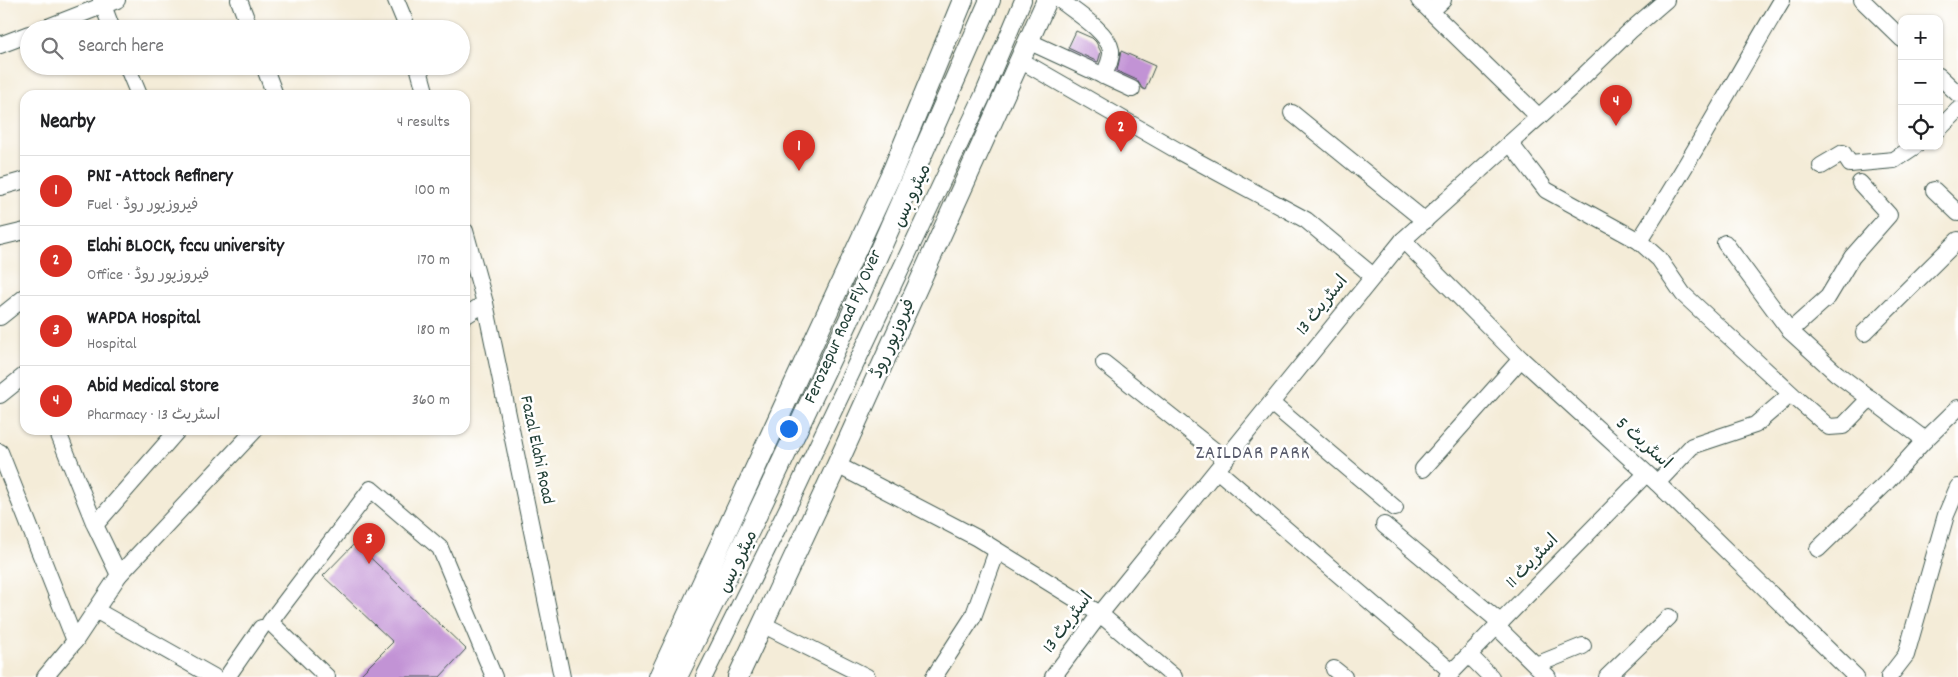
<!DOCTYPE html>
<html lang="en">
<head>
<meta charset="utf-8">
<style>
	:root { --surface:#fff; --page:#f6f6f6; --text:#202124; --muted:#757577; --line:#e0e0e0; --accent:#d93025 }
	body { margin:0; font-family:Dekko,"Playpen Sans Arabic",sans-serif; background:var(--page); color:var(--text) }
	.controls { position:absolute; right:15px; top:15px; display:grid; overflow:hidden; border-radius:10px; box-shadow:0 1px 4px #0004 }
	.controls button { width:45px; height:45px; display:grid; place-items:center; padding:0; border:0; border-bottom:1px solid var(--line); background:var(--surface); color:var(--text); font:25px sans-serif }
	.you { position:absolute; left:788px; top:428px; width:18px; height:18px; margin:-12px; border:4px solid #fff; border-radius:50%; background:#1a73e8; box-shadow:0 0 0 8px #1a73e833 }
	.badge { display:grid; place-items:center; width:32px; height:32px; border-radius:50%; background:var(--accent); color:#fff; font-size:16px; font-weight:700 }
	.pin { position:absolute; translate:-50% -41px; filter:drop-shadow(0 1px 2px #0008) }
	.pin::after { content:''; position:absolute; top:26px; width:18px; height:15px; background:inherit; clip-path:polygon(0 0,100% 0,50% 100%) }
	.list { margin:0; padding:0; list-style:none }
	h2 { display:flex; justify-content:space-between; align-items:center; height:65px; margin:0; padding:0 20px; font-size:21px }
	h2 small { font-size:16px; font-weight:400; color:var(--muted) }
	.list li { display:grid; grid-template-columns:32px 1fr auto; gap:15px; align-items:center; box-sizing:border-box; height:70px; padding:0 20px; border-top:1px solid var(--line) }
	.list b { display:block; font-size:19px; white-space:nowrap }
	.list p { margin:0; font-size:16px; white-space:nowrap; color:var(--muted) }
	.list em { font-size:16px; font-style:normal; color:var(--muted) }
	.icon { flex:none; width:28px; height:28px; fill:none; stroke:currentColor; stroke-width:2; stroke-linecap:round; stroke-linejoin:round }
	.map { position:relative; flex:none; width:1958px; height:677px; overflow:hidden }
	.search { position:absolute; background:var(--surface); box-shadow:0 1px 4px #0004; left:20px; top:20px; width:450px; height:55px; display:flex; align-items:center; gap:12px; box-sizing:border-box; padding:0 18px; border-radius:28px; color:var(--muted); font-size:19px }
	.panel { position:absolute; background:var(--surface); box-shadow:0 1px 4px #0004; left:20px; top:90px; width:450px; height:345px; border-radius:15px }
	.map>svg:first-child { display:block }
	.building { fill:#c293d5 }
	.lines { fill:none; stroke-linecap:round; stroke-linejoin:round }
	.minor-casing { stroke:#3f574d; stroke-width:18 }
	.major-casing { stroke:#3f574d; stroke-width:22 }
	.minor { stroke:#fff; stroke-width:16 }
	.major { stroke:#fff; stroke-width:20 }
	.labels { text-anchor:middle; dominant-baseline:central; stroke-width:5; stroke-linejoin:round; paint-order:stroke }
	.street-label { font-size:18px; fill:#1f3d34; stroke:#fff }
	.neighbourhood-label { font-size:19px; letter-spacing:1px; fill:#585b6c; stroke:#fff }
</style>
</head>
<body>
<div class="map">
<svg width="1958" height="677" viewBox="0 0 1958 677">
	<rect width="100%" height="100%" fill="#fff"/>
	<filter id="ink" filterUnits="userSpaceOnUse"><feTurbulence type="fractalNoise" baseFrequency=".02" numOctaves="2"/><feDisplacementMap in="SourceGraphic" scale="10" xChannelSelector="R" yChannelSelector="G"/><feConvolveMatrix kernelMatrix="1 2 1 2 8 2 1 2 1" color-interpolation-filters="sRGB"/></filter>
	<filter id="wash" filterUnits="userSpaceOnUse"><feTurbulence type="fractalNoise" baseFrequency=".0096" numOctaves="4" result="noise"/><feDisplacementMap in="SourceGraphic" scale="20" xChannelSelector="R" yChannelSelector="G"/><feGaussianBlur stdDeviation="1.12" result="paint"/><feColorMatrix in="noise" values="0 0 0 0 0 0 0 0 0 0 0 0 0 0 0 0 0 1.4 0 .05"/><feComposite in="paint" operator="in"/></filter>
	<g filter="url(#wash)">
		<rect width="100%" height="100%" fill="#f4ecd8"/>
		<g id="blocks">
			<g class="building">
				<path d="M1076 31 1092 38 1096 42 1101 52 1098 62 1068 48Z"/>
				<path d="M1121 51 1155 66 1145 90 1142 88 1137 80 1117 71Z"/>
				<path d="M355 543 466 649 440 677H358L393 642 323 576Z"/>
			</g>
		</g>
	</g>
	<g filter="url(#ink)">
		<use href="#blocks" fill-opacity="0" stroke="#3f574d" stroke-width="1"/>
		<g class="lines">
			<defs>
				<g id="minor">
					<path d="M101 0 112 29"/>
					<path d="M239 0 250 29"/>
					<path d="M396 0 408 29"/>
					<path d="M1060 0C1074 11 1108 32 1111 50 1112 59 1107 68 1103 76"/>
					<path d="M1419 0 1539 117"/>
					<path d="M1862 0 1902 39"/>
					<path d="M1431 11 1443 0"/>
					<path d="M43 29 117 0"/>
					<path d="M1028 41 1132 89"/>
					<path d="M0 45 29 34"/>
					<path d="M1020 60 1180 152 1306 220 1373 276"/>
					<path d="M127 66 139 95"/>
					<path d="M264 66 275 95"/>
					<path d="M418 66 426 95"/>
					<path d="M1939 76 1958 94"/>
					<path d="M1292 113 1425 221"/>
					<path d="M1939 129 1958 110"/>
					<path d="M1510 143 1546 190 1639 241 1659 259 1683 294 1799 401 1829 427 1843 426 1870 398"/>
					<path d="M1821 166 1843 153 1850 164 1894 160 1915 146"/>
					<path d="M0 187 25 180"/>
					<path d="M1934 190 1958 213"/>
					<path d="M465 231 485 303 562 677"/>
					<path d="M0 237 25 231"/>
					<path d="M1403 240 1521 359 1657 483 1856 677"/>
					<path d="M1639 241C1690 163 1734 80 1782 0"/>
					<path d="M1725 243 1790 331 1836 373 1925 440 1958 408"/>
					<path d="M465 316 485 303"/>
					<path d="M0 317 25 297"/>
					<path d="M1790 331 1828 297 1852 257 1889 215 1860 183"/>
					<path d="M1864 333 1958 240"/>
					<path d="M1104 363 1225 459"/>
					<path d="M0 395 25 375"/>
					<path d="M1271 403 1395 508"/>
					<path d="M57 430 95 525 119 575"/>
					<path d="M0 452 75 641"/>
					<path d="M837 465 977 538 1100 614 1174 677"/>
					<path d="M1423 469 1521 359"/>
					<path d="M1217 470 1452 672"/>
					<path d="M1657 483 1692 446 1755 425 1791 394"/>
					<path d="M95 525 178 430"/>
					<path d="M1384 525 1501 623"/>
					<path d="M1818 549 1886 483 1925 440"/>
					<path d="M97 611 214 677"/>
					<path d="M764 625 867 677"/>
					<path d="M1497 627 1548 677"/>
					<path d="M1469 655 1491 677"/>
					<path d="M1536 665 1583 646"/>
					<path d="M1334 669 1344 677"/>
					<path d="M45 677 75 641 119 575 255 430"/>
					<path d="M227 677 261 628"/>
					<path d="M327 677 270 622 371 489 440 548 494 677"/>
					<path d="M704 677 792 499 983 95 1023 0"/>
					<path d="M934 677 973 617 997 551"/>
					<path d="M1053 677 1100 614 1403 240 1573 86 1630 31 1666 0"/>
					<path d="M1447 677 1646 474"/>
					<path d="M1607 677 1669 617"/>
					<path d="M1889 677 1906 655 1946 515 1958 487"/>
				</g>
				<g id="major">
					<path d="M659 677 893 170 963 0"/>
					<path d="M677 677 753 523 849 320 990 0"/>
					<path d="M738 677 837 465 1047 0"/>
				</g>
			</defs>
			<use href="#minor" class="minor-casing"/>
			<use href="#major" class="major-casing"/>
			<use href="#minor" class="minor"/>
			<use href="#major" class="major"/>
		</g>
	</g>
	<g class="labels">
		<g class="street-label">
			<text transform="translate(913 196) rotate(-65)">میٹرو بس</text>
			<text transform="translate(1323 306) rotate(-51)">اسٹریٹ 13</text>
			<text transform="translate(844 327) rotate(-66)">Ferozepur Road Fly Over</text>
			<text transform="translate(894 339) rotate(-66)">فیروزپور روڈ</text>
			<text transform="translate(1643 444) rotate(42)">اسٹریٹ 5</text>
			<text transform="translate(536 450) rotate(78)">Fazal Elahi Road</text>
			<text transform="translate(739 562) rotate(-64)">میٹرو بس</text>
			<text transform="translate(1533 562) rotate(-46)">اسٹریٹ 11</text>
			<text transform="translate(1069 623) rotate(-53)">اسٹریٹ 13</text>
		</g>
		<g class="neighbourhood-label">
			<text x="1253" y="454">ZAILDAR PARK</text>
		</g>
	</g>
</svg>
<div class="controls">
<button>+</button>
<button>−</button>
<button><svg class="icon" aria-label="locate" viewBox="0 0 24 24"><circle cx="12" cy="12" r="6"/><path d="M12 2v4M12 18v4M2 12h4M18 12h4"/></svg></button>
</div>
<div class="you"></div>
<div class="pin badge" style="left:799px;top:171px">1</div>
<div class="pin badge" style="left:1121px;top:152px">2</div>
<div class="pin badge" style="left:369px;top:564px">3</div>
<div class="pin badge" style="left:1616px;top:126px">4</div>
<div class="search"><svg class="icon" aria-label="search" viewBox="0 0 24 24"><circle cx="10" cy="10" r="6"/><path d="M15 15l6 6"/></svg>Search here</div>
<section class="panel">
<h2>Nearby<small>4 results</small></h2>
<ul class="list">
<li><span class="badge">1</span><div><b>PNI -Attock Refinery</b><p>Fuel · فیروزپور روڈ</p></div><em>100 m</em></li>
<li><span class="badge">2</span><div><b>Elahi BLOCK, fccu university</b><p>Office · فیروزپور روڈ</p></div><em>170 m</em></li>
<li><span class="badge">3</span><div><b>WAPDA Hospital</b><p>Hospital</p></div><em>180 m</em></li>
<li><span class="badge">4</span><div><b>Abid Medical Store</b><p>Pharmacy · اسٹریٹ 13</p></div><em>360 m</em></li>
</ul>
</section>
</div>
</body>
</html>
